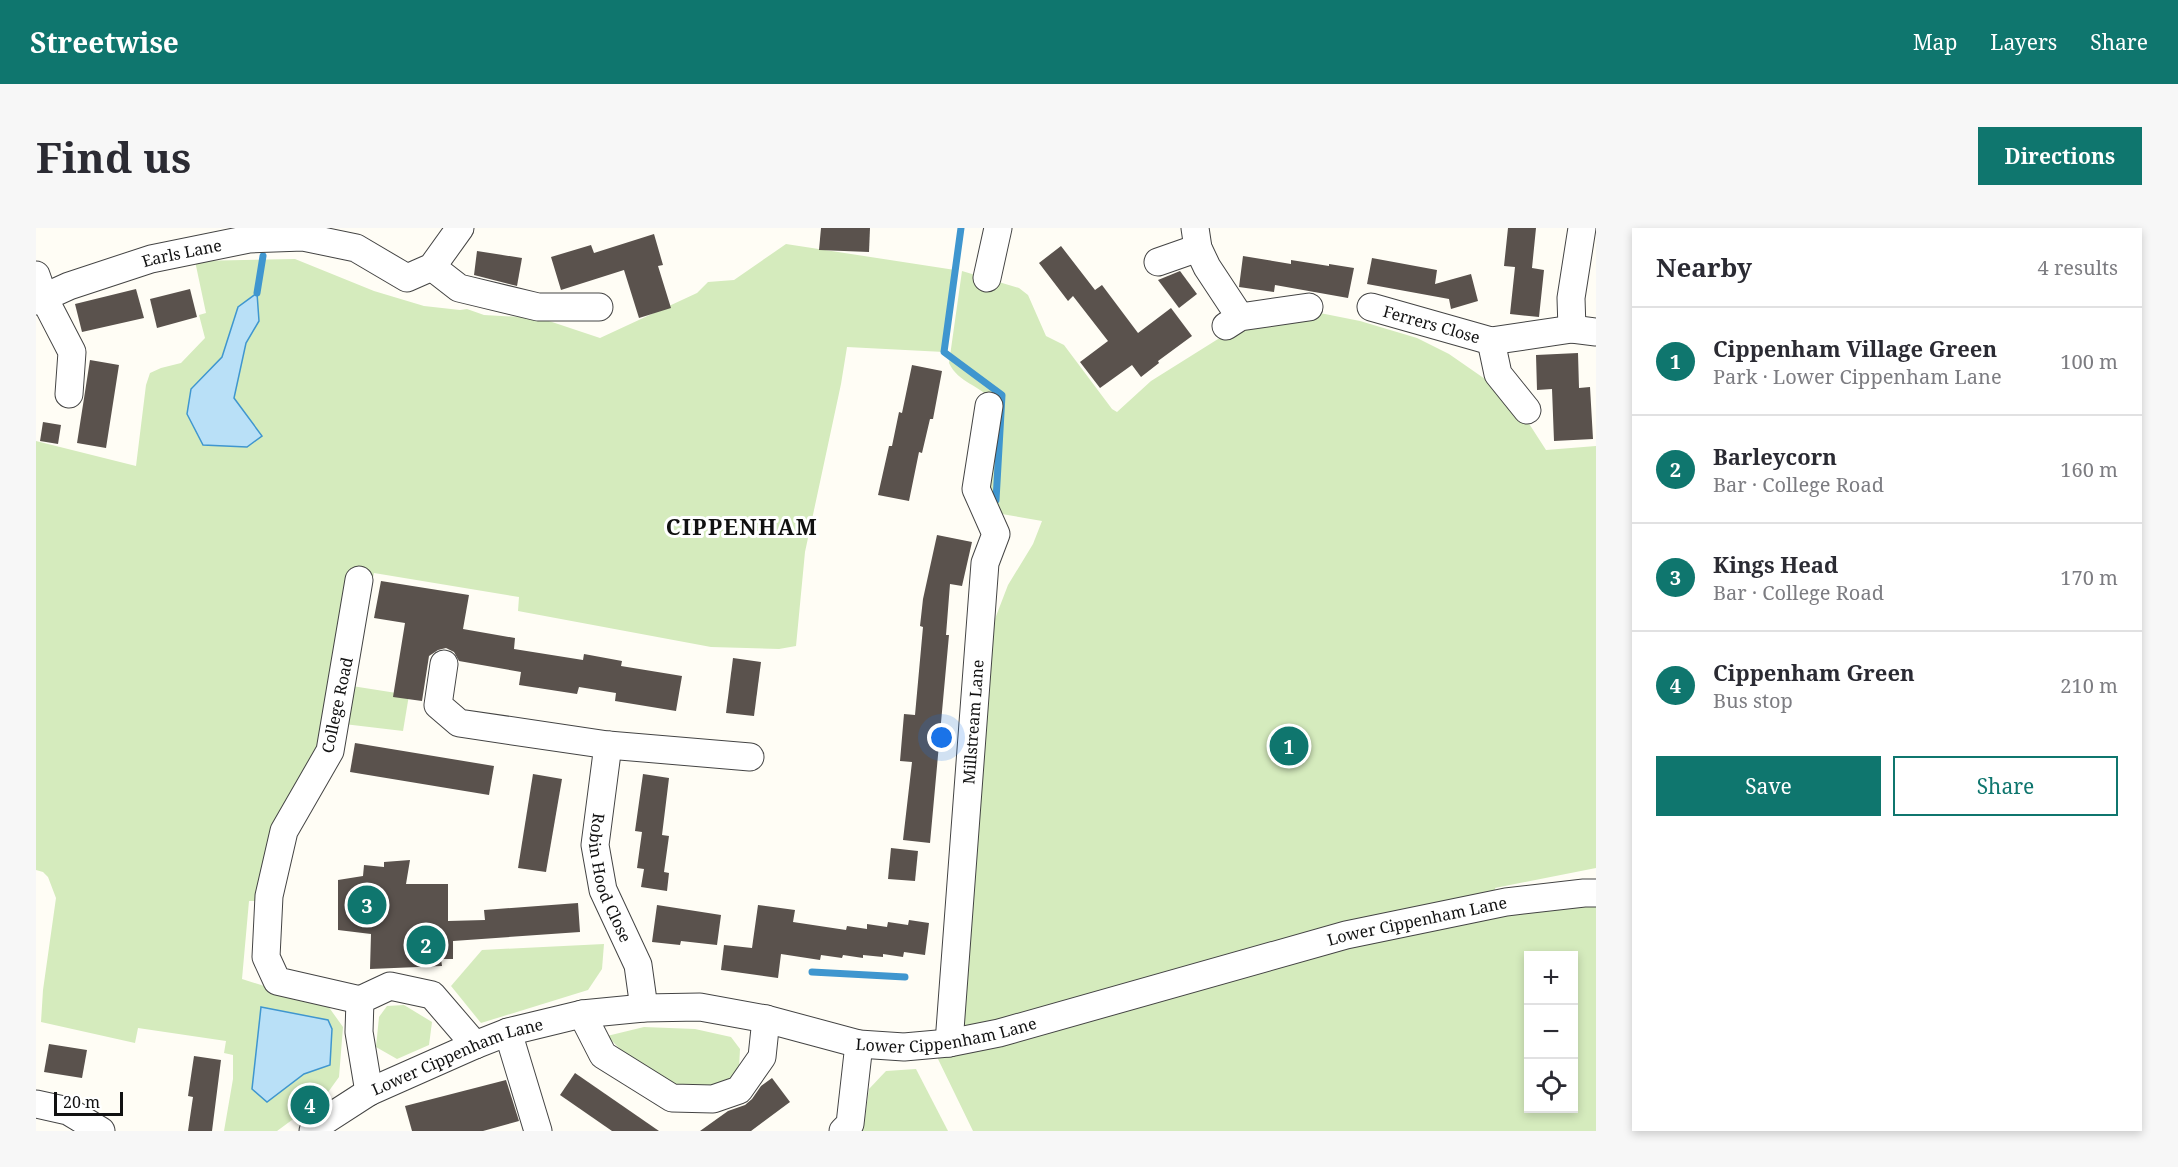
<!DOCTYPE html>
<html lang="en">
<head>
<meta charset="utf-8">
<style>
	:root { --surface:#fff; --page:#f7f7f7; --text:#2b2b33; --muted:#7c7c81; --line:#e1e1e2; --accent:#0f766e }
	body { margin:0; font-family:"Noto Serif",serif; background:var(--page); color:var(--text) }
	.controls { position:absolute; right:18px; bottom:18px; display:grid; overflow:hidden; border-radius:0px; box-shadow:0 3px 9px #0003 }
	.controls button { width:54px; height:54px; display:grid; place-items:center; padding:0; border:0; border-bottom:2px solid var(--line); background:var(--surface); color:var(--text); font:30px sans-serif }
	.scale { position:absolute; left:18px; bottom:15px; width:69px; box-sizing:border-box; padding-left:6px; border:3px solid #111; border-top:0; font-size:16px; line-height:21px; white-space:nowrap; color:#111; -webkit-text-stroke:4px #fff; paint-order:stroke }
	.you { position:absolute; left:906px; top:510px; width:21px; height:21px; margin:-15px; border:4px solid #fff; border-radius:50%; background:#1a73e8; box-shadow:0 0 0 9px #1a73e833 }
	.badge { display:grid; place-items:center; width:39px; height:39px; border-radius:50%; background:var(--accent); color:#fff; font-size:20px; font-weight:700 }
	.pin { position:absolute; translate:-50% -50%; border:3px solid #fff; box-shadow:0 2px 6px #0006 }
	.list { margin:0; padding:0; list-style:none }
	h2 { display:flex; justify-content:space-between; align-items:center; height:78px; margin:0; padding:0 24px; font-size:26px }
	h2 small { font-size:20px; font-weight:400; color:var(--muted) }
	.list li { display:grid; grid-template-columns:39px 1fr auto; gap:18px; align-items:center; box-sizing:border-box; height:108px; padding:0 24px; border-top:2px solid var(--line) }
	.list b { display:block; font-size:22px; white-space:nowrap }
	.list p { margin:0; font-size:20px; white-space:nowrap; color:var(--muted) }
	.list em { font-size:20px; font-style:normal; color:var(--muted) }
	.actions { display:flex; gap:12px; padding:18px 24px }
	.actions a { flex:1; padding:14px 0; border:2px solid var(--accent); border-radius:0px; text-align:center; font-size:21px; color:var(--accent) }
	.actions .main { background:var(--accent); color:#fff }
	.icon { flex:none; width:33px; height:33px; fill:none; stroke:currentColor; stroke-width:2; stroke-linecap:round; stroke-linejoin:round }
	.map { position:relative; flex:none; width:1560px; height:903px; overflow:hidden; border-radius:0px }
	header { display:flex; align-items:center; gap:36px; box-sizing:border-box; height:84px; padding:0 30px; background:var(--accent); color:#fff }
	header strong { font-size:28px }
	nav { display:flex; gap:33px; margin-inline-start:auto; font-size:21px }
	.intro { display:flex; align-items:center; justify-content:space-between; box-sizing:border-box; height:144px; padding:0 36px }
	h1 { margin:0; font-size:42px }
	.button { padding:15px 27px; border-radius:0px; background:var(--accent); color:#fff; font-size:21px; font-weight:700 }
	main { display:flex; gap:36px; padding:0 36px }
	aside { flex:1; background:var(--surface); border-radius:0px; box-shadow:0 3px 9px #0003 }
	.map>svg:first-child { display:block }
	.green { fill:#d5ebbd; fill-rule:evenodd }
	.water { fill:#b9e0f7; stroke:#3f96cf; stroke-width:1.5 }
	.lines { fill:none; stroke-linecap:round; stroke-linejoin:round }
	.stream { stroke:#3f96cf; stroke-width:7 }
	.building { fill:#5a524d }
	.minor-casing { stroke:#444; stroke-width:29 }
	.minor { stroke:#fff; stroke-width:27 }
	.labels { text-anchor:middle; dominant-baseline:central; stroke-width:6; stroke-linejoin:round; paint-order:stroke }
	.street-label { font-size:16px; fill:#111; stroke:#fff }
	.district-label { font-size:22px; font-weight:bold; letter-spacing:1.5px; fill:#111; stroke:#fff }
</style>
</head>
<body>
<header>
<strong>Streetwise</strong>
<nav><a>Map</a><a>Layers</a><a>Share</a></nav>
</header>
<div class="intro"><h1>Find us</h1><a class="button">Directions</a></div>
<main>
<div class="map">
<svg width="1560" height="903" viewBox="0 0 1560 903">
	<rect width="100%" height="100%" fill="#fffdf5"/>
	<g class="green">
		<path d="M750 16 919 42 908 124 811 119 805 156 769 324 760 418 743 421 675 419 482 383 483 369 338 345 337 350 312 345 314 351 292 512 224 673H213L206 751 292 778 307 799 303 849 290 867 241 903H188L197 851V827L188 825 190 813 102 800 99 815 5 794 7 762 20 670 12 649 7 644 0 642V213L100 238 110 157 114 145 125 140 145 135 169 110 163 87 170 85 159 33 259 31 338 63 388 78 424 82 431 81 448 87 504 90 564 110 661 65 672 54 698 52Z"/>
		<path d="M926 43 983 60 992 67 1010 108 1028 117 1076 181 1081 184 1115 153 1190 106 1284 85 1324 93 1381 110 1413 126 1462 160 1490 191 1510 222 1560 218V640L1459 660 1465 685 1550 675 1560 679V903H937L902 831 917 773 957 396 972 357 997 316 1006 293 960 285 951 272 957 174C945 157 922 155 913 135ZM1492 728H1538V880H1492Z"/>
		<path d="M316 458 373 467 367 503 308 496Z"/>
		<path d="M568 716 566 741 552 762 445 795 415 758 446 722Z"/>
		<path d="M368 777 396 794 393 817 361 831 340 819 343 789 351 778Z"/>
		<path d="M608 799 659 801 695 809 704 821 703 840 688 858 661 862 629 854 598 835 571 808Z"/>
		<path d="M880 841 912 903H827L833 861 850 843Z"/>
	</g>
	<g class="water">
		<path d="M221 65 223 93 210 115 198 170 226 208 211 219 167 217 151 186 155 161 186 129 202 79Z"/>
		<path d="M225 779 292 792 296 801 294 837 268 846 231 874 216 861Z"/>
	</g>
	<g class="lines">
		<g class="stream">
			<path d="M925 0 908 124 966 167 960 272"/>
			<path d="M221 65 227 28"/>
			<path d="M776 744 869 749"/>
		</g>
	</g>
	<g class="building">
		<path d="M785 0H834L833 24 783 22Z"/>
		<path d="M1472 0H1500L1496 40 1508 42 1503 89 1474 86 1479 39 1468 38Z"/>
		<path d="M618 6 627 37 622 38 635 80 603 90 588 42 525 62 515 29 555 17 558 25Z"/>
		<path d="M1025 18 1059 62 1066 57 1102 105 1135 80 1156 108 1122 133 1123 135 1105 149 1096 137 1064 160 1044 134 1072 113 1037 68 1032 73 1003 35Z"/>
		<path d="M441 23 486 30 481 58 438 47Z"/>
		<path d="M1207 28 1255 36V32L1293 38V36L1318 40 1312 70 1239 57 1238 64 1203 59Z"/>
		<path d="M1336 30 1401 42 1399 56 1435 46 1442 73 1415 81 1413 71 1331 56Z"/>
		<path d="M1144 43 1161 66 1143 80 1122 52Z"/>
		<path d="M100 61 108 90 46 104 39 76Z"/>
		<path d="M154 61 161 89 121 100 114 71Z"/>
		<path d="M1542 125 1543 160 1554 159 1557 211 1518 213 1516 161 1501 162 1500 127Z"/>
		<path d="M54 132 83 137 70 220 41 215Z"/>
		<path d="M876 137 906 143 897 191H894L886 225 883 224 873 273 842 267 853 218H856L863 184 866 185Z"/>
		<path d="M7 194 25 197 22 216 4 213Z"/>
		<path d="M901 307 936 314 926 358 914 356 910 407H913L894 615 867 612 876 534 864 533 868 486 879 487 887 399 884 398 887 371Z"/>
		<path d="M345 353 433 367 427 401 479 410 478 421 547 432 548 426 586 433 585 438 646 448 640 483 579 473 580 465 543 459 541 466 483 457 485 444 423 433 418 424 410 420 402 422 393 428 386 473 357 469 369 395 338 390Z"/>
		<path d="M697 430 725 434 718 488 690 485Z"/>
		<path d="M319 515 458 538 453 567 314 544Z"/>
		<path d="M497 546 526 551 510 644 482 640Z"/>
		<path d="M607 546 633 550 626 607 633 608 628 644 633 645 631 663 605 659 608 641 601 640 606 604 599 603Z"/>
		<path d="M855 620 882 623 879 653 852 651Z"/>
		<path d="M374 632 370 656H412V693L449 692 448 682 542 675 544 704 417 713V731H405L406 738 334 741 335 706 302 702V652L327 648 328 637 348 639V634Z"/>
		<path d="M621 677 685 687 681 717 645 713 644 717 616 714Z"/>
		<path d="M722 677 759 682 757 694 810 702 811 698 831 701V696L851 699 852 694 872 697 873 692 893 695 889 727 868 724 867 729 847 726V729L827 727V730L807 727 806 730 785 727 784 732 745 726 742 750 685 742 688 717 716 720Z"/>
		<path d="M13 816 51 822 46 850 8 844Z"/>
		<path d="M158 828 185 832 176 903H152L157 869 152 868Z"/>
		<path d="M539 845 623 903H576L524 867Z"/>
		<path d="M736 850 754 874 715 903H664L692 883 709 877 716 871 725 858Z"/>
		<path d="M470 852 483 893 447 903H376L369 878Z"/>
	</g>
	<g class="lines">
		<defs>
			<g id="minor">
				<path d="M1159 0 1162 20 1171 39 1204 89"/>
				<path d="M1122 34 1162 20"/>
				<path d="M396 39 423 60 502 79H563"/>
				<path d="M0 47 8 70 36 124 33 166"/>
				<path d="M951 50 962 0"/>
				<path id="s1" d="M0 73 33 58 115 31 213 11 267 9 320 20 371 50 396 39 424 0"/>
				<path id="s2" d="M1335 79 1455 113 1536 101 1560 104"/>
				<path d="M1190 98 1204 89 1273 79"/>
				<path d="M1536 101 1535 70 1546 0"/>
				<path d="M1455 113 1462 146 1491 182"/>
				<path d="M323 352 294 523 248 603 233 668 230 729 241 753 324 772"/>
				<path d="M408 436 402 477 423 495 572 517 714 529"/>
				<path id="s3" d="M572 517 559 617 567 662 602 737 608 780"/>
				<path d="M546 786 567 827 636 870 677 871 703 862 726 829 730 791"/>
				<path d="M472 804 502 903"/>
				<path id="s4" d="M913 815 949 335 960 306 940 261 953 178"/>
				<path d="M333 864 323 804 324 772 354 758 396 767 439 817"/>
				<path d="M0 876 32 883 65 903"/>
				<path id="s5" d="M277 903 285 895 333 864 439 817 472 804 546 786 608 780 664 779 730 791 823 816 868 819 913 815 963 805 1310 707 1470 674 1548 665H1560"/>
				<path d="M807 903 814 896 823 816"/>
			</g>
		</defs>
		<use href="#minor" class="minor-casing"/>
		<use href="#minor" class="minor"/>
	</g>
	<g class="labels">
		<g class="street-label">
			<text stroke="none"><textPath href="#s1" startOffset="154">Earls Lane</textPath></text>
			<text stroke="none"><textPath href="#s2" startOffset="63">Ferrers Close</textPath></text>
			<text transform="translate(301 477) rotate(-78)">College Road</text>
			<text stroke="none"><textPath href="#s4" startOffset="322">Millstream Lane</textPath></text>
			<text stroke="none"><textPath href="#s3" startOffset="136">Robin Hood Close</textPath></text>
			<text stroke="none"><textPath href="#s5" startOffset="1152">Lower Cippenham Lane</textPath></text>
			<text stroke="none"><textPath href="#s5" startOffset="666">Lower Cippenham Lane</textPath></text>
			<text stroke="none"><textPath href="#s5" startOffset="164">Lower Cippenham Lane</textPath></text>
		</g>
		<g class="district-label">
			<text x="706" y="298">CIPPENHAM</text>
		</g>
	</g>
</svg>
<div class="controls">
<button>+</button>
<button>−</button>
<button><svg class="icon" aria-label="locate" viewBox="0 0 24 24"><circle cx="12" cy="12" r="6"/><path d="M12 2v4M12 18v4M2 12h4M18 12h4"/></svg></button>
</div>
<div class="scale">20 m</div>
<div class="you"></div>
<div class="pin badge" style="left:1253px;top:518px">1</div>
<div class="pin badge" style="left:390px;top:717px">2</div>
<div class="pin badge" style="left:331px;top:677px">3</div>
<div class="pin badge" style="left:274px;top:877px">4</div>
</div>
<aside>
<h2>Nearby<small>4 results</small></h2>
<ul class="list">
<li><span class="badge">1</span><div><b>Cippenham Village Green</b><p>Park · Lower Cippenham Lane</p></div><em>100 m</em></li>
<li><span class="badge">2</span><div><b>Barleycorn</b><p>Bar · College Road</p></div><em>160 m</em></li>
<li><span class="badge">3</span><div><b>Kings Head</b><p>Bar · College Road</p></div><em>170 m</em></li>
<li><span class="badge">4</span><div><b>Cippenham Green</b><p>Bus stop</p></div><em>210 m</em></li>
</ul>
<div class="actions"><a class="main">Save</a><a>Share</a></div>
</aside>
</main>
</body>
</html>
